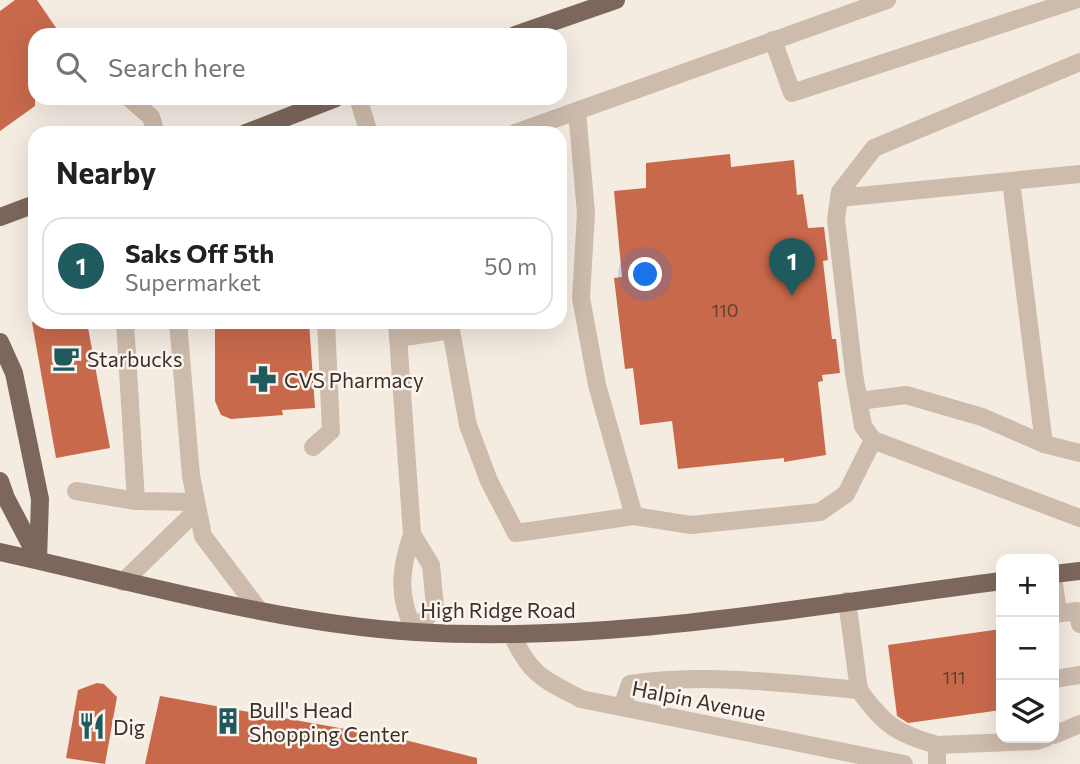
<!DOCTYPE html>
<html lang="en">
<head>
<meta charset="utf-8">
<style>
	:root { --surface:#fff; --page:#f2f2f2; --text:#202124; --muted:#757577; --line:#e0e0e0; --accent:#1f5a5e }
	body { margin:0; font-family:Commissioner,sans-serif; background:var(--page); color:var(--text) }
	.controls { position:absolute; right:21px; bottom:21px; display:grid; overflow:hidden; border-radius:14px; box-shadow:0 7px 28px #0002 }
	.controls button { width:63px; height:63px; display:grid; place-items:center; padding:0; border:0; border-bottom:2px solid var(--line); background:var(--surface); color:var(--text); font:35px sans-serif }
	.you { position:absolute; left:646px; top:275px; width:24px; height:24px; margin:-18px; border:5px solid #fff; border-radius:50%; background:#1a73e8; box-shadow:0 0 0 10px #1a73e833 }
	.badge { display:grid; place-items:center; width:46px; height:46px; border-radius:50%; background:var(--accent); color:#fff; font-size:23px; font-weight:700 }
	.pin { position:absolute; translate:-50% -58px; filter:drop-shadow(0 2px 4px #0008) }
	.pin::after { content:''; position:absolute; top:37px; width:24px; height:21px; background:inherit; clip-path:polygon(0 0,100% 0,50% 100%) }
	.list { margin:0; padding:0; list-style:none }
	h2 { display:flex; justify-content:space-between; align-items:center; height:91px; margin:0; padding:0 28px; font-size:30px }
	h2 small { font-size:23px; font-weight:400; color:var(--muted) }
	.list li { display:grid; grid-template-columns:46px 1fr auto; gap:21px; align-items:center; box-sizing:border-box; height:98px; margin:0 14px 14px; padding:0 14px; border:2px solid var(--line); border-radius:21px }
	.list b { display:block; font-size:26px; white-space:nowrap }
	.list p { margin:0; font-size:23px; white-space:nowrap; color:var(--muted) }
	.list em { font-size:23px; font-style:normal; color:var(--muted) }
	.icon { flex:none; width:38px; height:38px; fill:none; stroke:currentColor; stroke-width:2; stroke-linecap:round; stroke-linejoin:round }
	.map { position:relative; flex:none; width:1080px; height:764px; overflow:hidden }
	.search { position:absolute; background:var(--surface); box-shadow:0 7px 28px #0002; left:28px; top:28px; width:539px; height:77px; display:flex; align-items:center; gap:18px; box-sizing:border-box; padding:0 24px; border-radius:21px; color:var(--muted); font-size:26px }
	.panel { position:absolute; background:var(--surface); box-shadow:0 7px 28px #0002; left:28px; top:126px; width:539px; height:203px; border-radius:21px }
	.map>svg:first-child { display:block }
	.building { fill:#c8694b }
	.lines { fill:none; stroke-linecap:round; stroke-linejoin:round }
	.minor { stroke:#cdbbac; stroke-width:18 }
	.major { stroke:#7d675c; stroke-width:18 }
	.labels { text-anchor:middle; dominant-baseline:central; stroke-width:5; stroke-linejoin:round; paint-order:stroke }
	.number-label { font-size:18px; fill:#5e3e33 }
	.poi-label { font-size:21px; fill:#3b302b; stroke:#fbf5ee; text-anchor:start }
	.street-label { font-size:21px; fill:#3b302b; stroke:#fbf5ee }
</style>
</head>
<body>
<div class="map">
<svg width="1080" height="764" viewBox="0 0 1080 764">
	<rect width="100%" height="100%" fill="#f4ebe1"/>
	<g class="building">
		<path d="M15 0H37L61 35H35V106L0 131V11Z"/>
		<path d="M730 154 731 167 794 160 797 195 803 194 808 228 824 227 828 260 823 261 832 339H836L840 373 822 375 823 381 818 382 826 455 784 462V458L678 469 672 421 640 425 633 368 625 369 614 278 622 277 614 191 646 188V163Z"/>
		<path d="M32 322H87L110 448 56 458Z"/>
		<path d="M215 322H309L315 408 282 410 283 415 231 419 221 415 215 401Z"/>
		<path d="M1001 629V710L908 723 897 716 888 645Z"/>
		<path d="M97 683 104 684 117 697 105 764 66 758 78 690Z"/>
		<path d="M160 696 401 739 477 758V764H145Z"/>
	</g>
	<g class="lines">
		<g class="minor">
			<path d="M773 40 792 93 1075 0"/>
			<path d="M1080 62 874 148 840 192 836 219 854 374 863 426 873 440 1080 518"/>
			<path d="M129 98 151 117 156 133"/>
			<path d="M358 98 369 133"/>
			<path d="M577 111 586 213 581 298 597 385 634 516"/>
			<path d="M515 133 887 0"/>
			<path d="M1011 181 1044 444"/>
			<path d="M839 198 1080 174"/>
			<path d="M125 322 136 501 195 502"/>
			<path d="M178 322 191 476 203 536 259 610"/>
			<path d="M397 322 412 534C400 571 397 596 415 632L435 607 431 565 412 534"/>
			<path d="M398 338 451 330 468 425 489 481 516 533 634 516 691 525 820 512 846 494 873 440"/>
			<path d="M859 401 906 395 982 417 1044 444 1080 453"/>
			<path d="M313 447 331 431 326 322"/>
			<path d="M76 491 136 501"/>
			<path d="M123 582 196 511"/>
			<path d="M1054 584 1058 613"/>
			<path d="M1054 614 1077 611 1080 624"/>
			<path d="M512 635C531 676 543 679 581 699L904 764"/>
			<path d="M1054 679 1080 675"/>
			<path d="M859 690C883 724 897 734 937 745"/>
			<path d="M622 707 630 684C706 673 784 683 859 690L847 601"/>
			<path d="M1054 735 1080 724"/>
			<path d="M937 764V745L1037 741 1046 738"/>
		</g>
		<g class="major">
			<path d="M515 35 616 0"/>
			<path d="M246 133 336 98"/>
			<path d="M0 217 35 204"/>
			<path d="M0 342 14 373 40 499 38 560"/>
			<path d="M0 481 6 498 37 557"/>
			<path d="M0 552C137 582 275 623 416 632 613 644 807 606 1001 581"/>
			<path d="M1054 574 1080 571"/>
		</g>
	</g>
	<defs>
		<symbol id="cafe-bare" viewBox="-9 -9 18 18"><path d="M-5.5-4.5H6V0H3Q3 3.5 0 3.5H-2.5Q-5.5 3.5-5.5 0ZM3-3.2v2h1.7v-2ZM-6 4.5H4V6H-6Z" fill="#1f5a5e" stroke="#fbf5ee" stroke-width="2.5" paint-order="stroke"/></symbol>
		<symbol id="pharmacy-bare" viewBox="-9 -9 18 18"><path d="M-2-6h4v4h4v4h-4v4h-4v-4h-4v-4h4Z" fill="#1f5a5e" stroke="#fbf5ee" stroke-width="2.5" paint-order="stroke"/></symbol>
		<symbol id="building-bare" viewBox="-9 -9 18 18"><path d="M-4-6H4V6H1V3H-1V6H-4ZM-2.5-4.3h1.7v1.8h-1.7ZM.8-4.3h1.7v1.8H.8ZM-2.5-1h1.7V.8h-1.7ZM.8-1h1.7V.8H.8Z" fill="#1f5a5e" stroke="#fbf5ee" stroke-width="2.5" paint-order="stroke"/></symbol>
		<symbol id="restaurant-bare" viewBox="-9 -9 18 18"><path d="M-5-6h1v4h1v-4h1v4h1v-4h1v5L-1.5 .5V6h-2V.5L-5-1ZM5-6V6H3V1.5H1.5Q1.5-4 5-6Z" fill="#1f5a5e" stroke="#fbf5ee" stroke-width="2.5" paint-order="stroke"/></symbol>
	</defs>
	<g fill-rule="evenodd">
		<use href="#cafe-bare" x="47" y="339" width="38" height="38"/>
		<use href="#pharmacy-bare" x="244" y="360" width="38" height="38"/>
		<use href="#building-bare" x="209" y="702" width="38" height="38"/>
		<use href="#restaurant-bare" x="73" y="707" width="38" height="38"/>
	</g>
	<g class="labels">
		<g class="number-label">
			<text x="725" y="310">110</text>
			<text x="954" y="677">111</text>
		</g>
		<g class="poi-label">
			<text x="87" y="358">Starbucks</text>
			<text x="284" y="379">CVS Pharmacy</text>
			<text x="249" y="709">Bull's Head<tspan x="249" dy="24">Shopping Center</tspan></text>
			<text x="113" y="726">Dig</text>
		</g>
		<g class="street-label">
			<text x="498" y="609">High Ridge Road</text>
			<text transform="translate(699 700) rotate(11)">Halpin Avenue</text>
		</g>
	</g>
</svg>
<div class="controls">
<button>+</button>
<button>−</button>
<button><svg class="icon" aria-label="layers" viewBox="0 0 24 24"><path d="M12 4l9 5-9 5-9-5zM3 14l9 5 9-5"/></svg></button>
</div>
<div class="you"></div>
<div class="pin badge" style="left:792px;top:296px">1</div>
<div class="search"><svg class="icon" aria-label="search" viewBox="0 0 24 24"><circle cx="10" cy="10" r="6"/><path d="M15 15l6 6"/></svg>Search here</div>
<section class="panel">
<h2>Nearby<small></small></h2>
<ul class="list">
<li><span class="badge">1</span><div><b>Saks Off 5th</b><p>Supermarket</p></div><em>50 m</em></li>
</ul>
</section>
</div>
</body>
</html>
